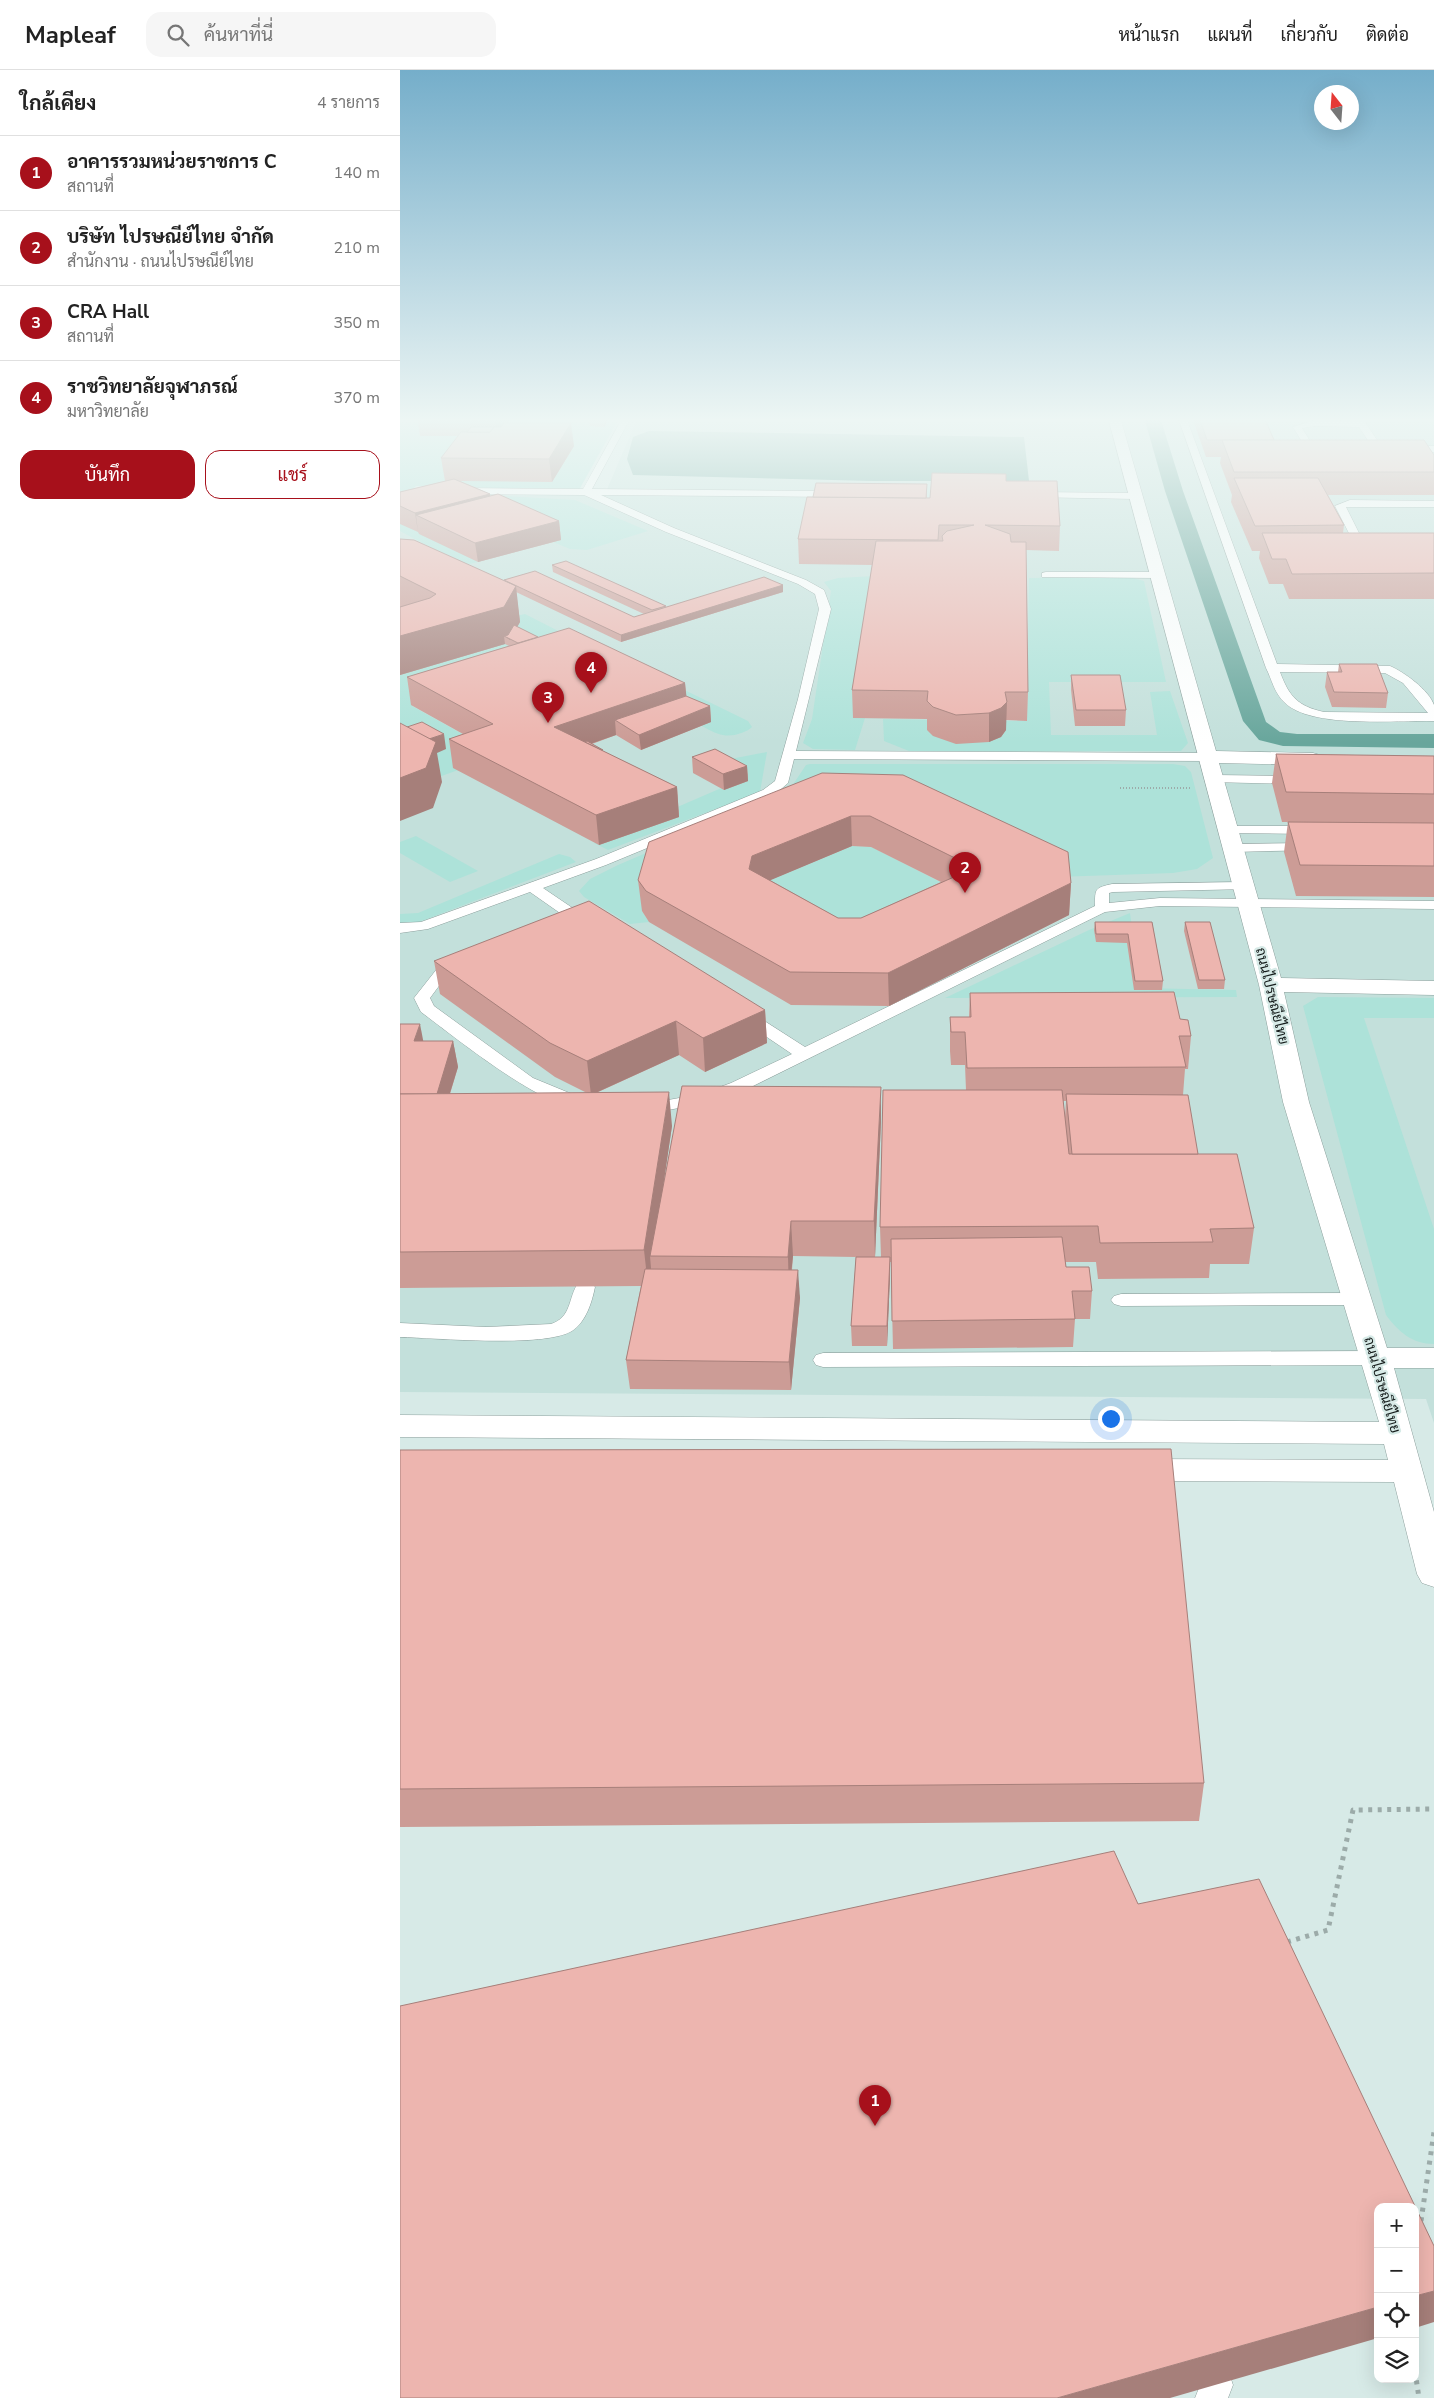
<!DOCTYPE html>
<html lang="th">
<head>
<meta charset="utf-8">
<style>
	:root { --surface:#fff; --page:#f6f6f6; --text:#222; --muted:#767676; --line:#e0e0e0; --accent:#a7101b }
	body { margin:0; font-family:"Nunito Sans",Sarabun,sans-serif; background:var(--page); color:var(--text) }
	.controls { position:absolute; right:15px; bottom:15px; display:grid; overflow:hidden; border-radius:10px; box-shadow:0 5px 20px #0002 }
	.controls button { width:45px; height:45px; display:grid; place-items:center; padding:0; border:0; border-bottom:1px solid var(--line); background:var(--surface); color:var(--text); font:25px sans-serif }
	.compass { position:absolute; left:914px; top:15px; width:45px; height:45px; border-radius:50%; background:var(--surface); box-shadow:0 5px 20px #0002; rotate:343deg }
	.you { position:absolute; left:710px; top:1348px; width:18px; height:18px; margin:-12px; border:4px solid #fff; border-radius:50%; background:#1a73e8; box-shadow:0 0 0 8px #1a73e833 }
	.badge { display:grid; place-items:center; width:32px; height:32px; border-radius:50%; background:var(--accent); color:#fff; font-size:16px; font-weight:700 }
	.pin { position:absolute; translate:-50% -41px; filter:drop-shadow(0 1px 2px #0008) }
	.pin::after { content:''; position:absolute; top:26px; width:18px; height:15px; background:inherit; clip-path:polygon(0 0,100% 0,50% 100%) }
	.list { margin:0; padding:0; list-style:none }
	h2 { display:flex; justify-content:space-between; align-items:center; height:65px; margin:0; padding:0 20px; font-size:21px }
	h2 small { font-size:16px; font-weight:400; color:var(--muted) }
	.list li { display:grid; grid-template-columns:32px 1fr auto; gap:15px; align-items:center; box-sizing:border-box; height:75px; padding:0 20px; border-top:1px solid var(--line) }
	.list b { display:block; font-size:19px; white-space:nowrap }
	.list p { margin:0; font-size:16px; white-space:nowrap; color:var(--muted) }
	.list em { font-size:16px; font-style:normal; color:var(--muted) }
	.actions { display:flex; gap:10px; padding:15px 20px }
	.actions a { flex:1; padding:11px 0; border:1px solid var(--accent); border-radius:15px; text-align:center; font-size:18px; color:var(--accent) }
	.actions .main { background:var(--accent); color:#fff }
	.icon { flex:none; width:28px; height:28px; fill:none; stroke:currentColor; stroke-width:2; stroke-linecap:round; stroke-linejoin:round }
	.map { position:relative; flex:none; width:1034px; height:2328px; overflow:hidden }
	header { display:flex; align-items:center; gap:30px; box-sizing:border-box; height:70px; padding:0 25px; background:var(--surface); border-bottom:1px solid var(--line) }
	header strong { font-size:24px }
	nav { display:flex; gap:28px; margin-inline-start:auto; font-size:18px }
	.search { width:350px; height:45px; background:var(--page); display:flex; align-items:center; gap:12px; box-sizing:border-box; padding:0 18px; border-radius:15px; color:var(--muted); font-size:19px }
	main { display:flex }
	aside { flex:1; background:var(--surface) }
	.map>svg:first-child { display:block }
	.built { fill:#c3e0db }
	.green { fill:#ade2d9 }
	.water { fill:#68a69c }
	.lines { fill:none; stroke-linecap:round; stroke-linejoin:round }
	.canal { fill:#68a69c; fill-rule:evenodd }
	.lane-casing { stroke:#8c9f9c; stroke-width:1 }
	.street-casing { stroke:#8c9f9c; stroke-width:1 }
	.path-far1 { stroke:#9caba9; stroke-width:2; stroke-dasharray:1 2; stroke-linecap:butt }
	.path { stroke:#9caba9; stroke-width:5; stroke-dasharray:4 5.5; stroke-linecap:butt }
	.lane { fill:#fff; fill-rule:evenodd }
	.street { fill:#fff; fill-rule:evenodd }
	.wall { fill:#cc9c96; fill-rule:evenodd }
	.shaded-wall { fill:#a67f7a }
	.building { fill:#edb5af; stroke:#a67f7a; fill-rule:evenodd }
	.labels { text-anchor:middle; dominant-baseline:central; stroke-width:4.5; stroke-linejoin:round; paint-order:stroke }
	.street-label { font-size:14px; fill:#151c1b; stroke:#d7eae7 }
</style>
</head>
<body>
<header>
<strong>Mapleaf</strong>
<div class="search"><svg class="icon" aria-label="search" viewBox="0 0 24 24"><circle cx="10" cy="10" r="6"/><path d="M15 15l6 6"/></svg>ค้นหาที่นี่</div>
<nav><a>หน้าแรก</a><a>แผนที่</a><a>เกี่ยวกับ</a><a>ติดต่อ</a></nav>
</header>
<main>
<aside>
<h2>ใกล้เคียง<small>4 รายการ</small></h2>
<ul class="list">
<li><span class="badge">1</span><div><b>อาคารรวมหน่วยราชการ C</b><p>สถานที่</p></div><em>140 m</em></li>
<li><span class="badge">2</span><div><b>บริษัท ไปรษณีย์ไทย จำกัด</b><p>สำนักงาน · ถนนไปรษณีย์ไทย</p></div><em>210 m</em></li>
<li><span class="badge">3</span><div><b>CRA Hall</b><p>สถานที่</p></div><em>350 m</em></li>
<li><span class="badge">4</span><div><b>ราชวิทยาลัยจุฬาภรณ์</b><p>มหาวิทยาลัย</p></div><em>370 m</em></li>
</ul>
<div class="actions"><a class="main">บันทึก</a><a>แชร์</a></div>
</aside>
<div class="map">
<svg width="1034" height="2328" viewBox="0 0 1034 2328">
	<rect width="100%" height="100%" fill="#d7eae7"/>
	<path class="built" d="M238 347H1034V1353L1026 1329 0 1322V423L205 424Z"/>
	<g class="green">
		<path d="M5 347 203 348 218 350 179 420 16 416 12 420 0 423V352Z"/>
		<path d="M69 424 175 430 248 461 187 480 170 479 153 472 70 494H61L0 461V437Z"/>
		<path d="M475 506 465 648 455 680 413 679 403 673 412 649 431 521 424 512 438 508Z"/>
		<path d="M729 507 744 511 766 612H649L651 665H757L750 622 770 621 788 673 781 681H509L484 671 483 649 627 651 629 508Z"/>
		<path d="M125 544 180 572 12 636 100 685 36 708 0 688V605L109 572 111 547Z"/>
		<path d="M217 587 348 651 352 657C346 663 332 667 323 665 296 660 241 607 217 587Z"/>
		<path d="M367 682 360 722 208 780 194 773 326 716 315 692Z"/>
		<path d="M410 694H773L785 696 791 702 813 788 797 799 773 803 656 807 503 734 242 841 249 852 230 854 184 827 179 821 190 809 218 795 370 730 392 716 406 695Z"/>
		<path d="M16 766 78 801 50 812 0 783V772Z"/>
		<path d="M452 776 471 777 562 823 462 880 354 817Z"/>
		<path d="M159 784 170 787 176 792 14 854H0V844L18 843Z"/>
		<path d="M730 843 740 918 836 920 837 927 545 928 689 860Z"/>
		<path d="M918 927 1034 928V948H964L1034 1159V1274C1012 1274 999 1262 986 1245L903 936Z"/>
	</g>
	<path class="water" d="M249 361 624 367 629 411H473L233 405 227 389 233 367Z"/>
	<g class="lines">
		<path class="canal" d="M744 347H760L783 421 866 652 880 662 897 664H1034V678L883 676 859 670 843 651 765 421Z"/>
		<defs>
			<g id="lane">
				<path d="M223 347H231L192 419 439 421 444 424 439 427 201 425 274 458 406 510 424 520 431 539 396 681 808 683 814 687 808 691 394 689 388 713 373 726 206 795 143 818 177 841 186 839 191 840 193 843C189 850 177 852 170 850L130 822 28 859 0 863V853L21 852 196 789 363 720 375 711 398 629 419 539 415 524 398 514 266 462 184 425 59 424 54 421 59 418 183 419Z"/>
				<path d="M778 347H786L877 594 990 596C1004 602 1029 620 1034 635 1034 639 1034 646 1034 651 997 650 910 659 884 632 874 622 872 610 866 598ZM880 602 985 603 1003 613 1028 643 924 642C897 636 889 626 880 602Z"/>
				<path d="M915 350 965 352 983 379 975 381 959 357 915 356 902 358 913 376 930 380 925 383 907 380 893 357Z"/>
				<path d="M1005 376H1034V382L1002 381V377Z"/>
				<path d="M632 422 736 423 741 426 736 429 629 427 627 425Z"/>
				<path d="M950 430 1034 431V437H946L963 471 978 477 973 480 955 475 935 436Z"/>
				<path d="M646 502H758L763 505 758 508 642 507V503Z"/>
				<path d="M814 705 898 706 905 710 898 714 809 712 807 709 809 706Z"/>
				<path d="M828 756H913L920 760 913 764 823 763 821 760 823 757Z"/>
				<path d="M910 773 915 774 917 777 915 780 833 782 826 778 833 774Z"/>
				<path d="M844 812 851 816 849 819 713 822 709 823V833L760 828 1034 831V839L760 836 705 842 343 1021 305 1033 247 1044 241 1043 238 1039 241 1035 301 1024 331 1013 392 984 340 949 338 946 340 943H352L405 977 695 836C695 818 695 818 712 814Z"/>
				<path d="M56 889 64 894 61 897 50 901 30 928 34 936 133 1008 184 1029 187 1033 184 1037C150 1045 51 964 21 942L14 928 40 895Z"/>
				<path d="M185 1211 192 1213 195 1217C192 1232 186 1252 172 1261 144 1278 36 1268 0 1267V1253L86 1257 151 1254C172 1247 168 1228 178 1213Z"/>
				<path d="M957 1223 964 1225 967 1229 964 1233 957 1235 721 1236 714 1234 711 1230 714 1226 721 1224Z"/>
				<path d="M975 1281 982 1283 985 1288 982 1293 975 1295 423 1297 416 1295 413 1290 416 1285 423 1283Z"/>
				<path d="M817 2299 829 2303 833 2315 828 2328H795L805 2303Z"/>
			</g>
			<path id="street" d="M708 347H720L816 681 913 683 920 685 923 689 920 693 913 695 819 693 881 908 1034 911V925L884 922 909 1032 987 1278H1034V1298H994L1034 1442V1517L1022 1513 1017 1504 994 1412 737 1411 726 1408 721 1400 726 1392 737 1389 988 1390 984 1374 0 1367V1345L979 1352 883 1032 859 915Z"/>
		</defs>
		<use href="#lane" class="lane-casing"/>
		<use href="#street" class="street-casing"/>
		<path class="path-far1" d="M720 718H790"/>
		<g class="path">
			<path d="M887 1872 928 1860 953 1740 1034 1739"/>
			<path d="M1021 2151 1034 2062"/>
			<path d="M1015 2301 1019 2328"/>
		</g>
		<use href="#lane" class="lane"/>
		<use href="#street" class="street"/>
	</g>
	<g class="wall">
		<path d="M17 347H110V350L108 353 174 376 152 412 60 411 90 424V426L159 451 161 470 78 492 19 464 18 462 0 454V422L45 411 41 388 58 366H20Z"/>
		<path d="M191 347H207V352L204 357 190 356 189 350Z"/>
		<path d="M343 347H539V350Z"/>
		<path d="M792 347H864L874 370 1034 385V425H928L944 455 943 463H1034V529H889L883 514H869L859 488 860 481H852L831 432 832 425 820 393 821 387H806Z"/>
		<path d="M606 411 660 456 659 481 626 480 628 622 627 651 606 650V660L601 667 589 672 556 674 533 666 527 660V649L453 648 452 620 473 495 399 494 398 469 413 427 527 414V428H530Z"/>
		<path d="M0 469 104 511V510L234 547 244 544 153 502 152 495 266 537 383 515V522L221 572 116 522 120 552 117 557 138 567 285 613 286 626 310 636 311 652 241 680 216 665 192 674 203 681 277 717 279 747 199 775 53 698 49 669 63 664 11 635 7 607 109 576 105 574 0 605Z"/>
		<path d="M939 594 988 623 986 638 932 637 925 617 927 602H938Z"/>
		<path d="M671 605 726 640 725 656H675L671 620Z"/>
		<path d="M876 684 1034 686V827L896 826 884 782 888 752H882L872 713Z"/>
		<path d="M292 687 347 696 348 711 324 720 293 703Z"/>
		<path d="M422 703 671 813 669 845 489 936 391 935 249 852 242 841 238 810ZM452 776 471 777 541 812 461 848H438L370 810Z"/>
		<path d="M695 852H752L763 911 762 920H734L727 873 696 872 694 860Z"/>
		<path d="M785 852 825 910 824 919H798L784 861Z"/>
		<path d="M34 891 365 940 367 973 305 1002 279 985 196 1023 272 1056 263 1115 481 1051 475 1187H481L480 1157 566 1020 565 995H551L550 981V947H569L570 923 780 949 791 966 788 999H785L783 1025 798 1084 854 1158 849 1194H810L809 1208 698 1209 696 1192H665L666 1197 692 1221 690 1249H675L673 1277 493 1279 491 1192H490V1206L487 1276H452L451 1256 456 1187 393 1186 392 1200 400 1228 391 1320 230 1319 226 1290 241 1216 0 1218V954L23 971H53L58 997 50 1024 187 1023 155 1007 40 924ZM663 1031H666L665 1047Z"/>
		<path d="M0 1380 804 1713 799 1751 0 1757Z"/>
	</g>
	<g class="shaded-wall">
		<path d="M95 347H110V350L97 367Z"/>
		<path d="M206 347H207V352L204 357V351Z"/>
		<path d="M171 353 174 376 152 412 149 389Z"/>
		<path d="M90 424 92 443 16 445 18 462 15 443Z"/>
		<path d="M159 451 161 470 78 492 75 473Z"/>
		<path d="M383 515V522L221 572V565Z"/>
		<path d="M116 516 120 552 110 570 104 566 105 574 0 605V566Z"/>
		<path d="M285 613 288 641 215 650 216 665 170 681 154 657Z"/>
		<path d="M607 632 606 660 601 667 589 672V643Z"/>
		<path d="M310 636 311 652 241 680 239 665Z"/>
		<path d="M44 664 46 679 37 683 42 712 33 738 0 751V708L13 674Z"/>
		<path d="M347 696 348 711 324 720 323 704Z"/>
		<path d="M277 717 279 747 199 775 196 745Z"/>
		<path d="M451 746 452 776 354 817 349 799 352 786Z"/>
		<path d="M671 813 669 845 489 936 488 903Z"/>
		<path d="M365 940 367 973 305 1002 303 968Z"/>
		<path d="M276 951 279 985 191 1025 187 991Z"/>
		<path d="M20 954 25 980 14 971Z"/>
		<path d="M53 971 58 997 41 1052 36 1025Z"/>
		<path d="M481 1017V1051L475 1187 474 1151Z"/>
		<path d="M269 1022 272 1056 253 1186H250L251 1198 248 1216 244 1180Z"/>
		<path d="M391 1151 393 1186 389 1223 388 1187Z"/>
		<path d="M490 1187V1206L487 1276V1256Z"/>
		<path d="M398 1200 400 1228 391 1320 389 1292Z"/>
		<path d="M1034 2221V2252L1015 2258V2226Z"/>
		<path d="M978 2237V2268L770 2328H657Z"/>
	</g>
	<g class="building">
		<path d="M191 347H206L204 351 189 350Z"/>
		<path d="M799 347H864L874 370H807Z"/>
		<path d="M104 353H171L149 389 41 388 61 362H90L94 357H101Z"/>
		<path d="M71 357H94L90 362H67Z"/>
		<path d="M822 370H1024L1034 385V402H834Z"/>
		<path d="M532 403 606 404V411H657L660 456 585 455 610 464 611 472H626L628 622H605L607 632 601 638 589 643 556 645 533 637 527 631 528 621 452 620 476 471H543L542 466 547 461 574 455H539L538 470 398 469 407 427 530 428Z"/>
		<path d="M834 408H918L944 455 855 456Z"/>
		<path d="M54 409 90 424 15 443 0 436V422Z"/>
		<path d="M416 413 527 414 526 428 413 427Z"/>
		<path d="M98 424 159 451 75 473 16 445Z"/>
		<path d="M862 463H1034V503L892 504 886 489H872Z"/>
		<path d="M0 469 14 470 116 516 104 537 0 566V537L30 528 36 524 0 506Z"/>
		<path d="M166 491 266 536 252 540 152 495Z"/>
		<path d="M135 501 234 547 364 507 383 515 221 565 104 510Z"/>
		<path d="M114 555 138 567 118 573 104 566 108 565Z"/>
		<path d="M169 558 285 613 154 657 277 717 196 745 49 669 93 654 7 607Z"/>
		<path d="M939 594H977L988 623 934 622 927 602H942Z"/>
		<path d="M671 605H720L726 640H676Z"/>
		<path d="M286 626 310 636 239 665 215 650Z"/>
		<path d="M22 652 44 664 29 669 7 657Z"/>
		<path d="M0 653 36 672 26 698 0 708Z"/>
		<path d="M187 671 203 680H202L185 672Z"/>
		<path d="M315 679 347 696 323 704 292 687Z"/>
		<path d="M876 684 1034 686V724L886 722Z"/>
		<path d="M422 703 503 705 668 782 671 813 488 903 390 902 246 821 238 810 249 772ZM451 746H470L563 792V803L461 848H438L349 799 352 786Z"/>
		<path d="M888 752 1034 753V796L900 795Z"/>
		<path d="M189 831 365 940 303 968 276 951 187 991 150 973 34 891Z"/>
		<path d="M695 852H752L763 911H735L728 864H696Z"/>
		<path d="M785 852H810L825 910H799Z"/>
		<path d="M774 922 780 949 788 950 791 966H779L786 997 567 998 565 962H551L550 947H571L570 923Z"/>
		<path d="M0 954H20L14 971H53L37 1024H0Z"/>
		<path d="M282 1016 481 1017 474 1151H391L388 1187 250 1186Z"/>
		<path d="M483 1020H662L669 1084H837L854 1158 810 1159 813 1172 700 1173 698 1156 480 1157Z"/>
		<path d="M269 1022 244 1180 0 1182V1024Z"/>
		<path d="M666 1024 788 1025 798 1084H672Z"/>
		<path d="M662 1167 666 1197H689L692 1221H672L675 1249 492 1251 491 1169Z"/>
		<path d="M456 1187H490L487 1256H451Z"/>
		<path d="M245 1199 398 1200 389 1292 226 1290Z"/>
		<path d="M771 1379 804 1713 0 1719V1380Z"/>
		<path d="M714 1781 738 1834 859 1809 1034 2176V2221L1015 2226V2137H978V2237L657 2328H0V1936Z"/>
	</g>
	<linearGradient id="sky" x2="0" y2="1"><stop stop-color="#75aeca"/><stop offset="0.52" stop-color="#edf6f4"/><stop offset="1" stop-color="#edf6f4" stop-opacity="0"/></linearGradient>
	<rect width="1034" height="673" fill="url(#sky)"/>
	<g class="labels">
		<g class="street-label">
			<text transform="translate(872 926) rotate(76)">ถนนไปรษณีย์ไทย</text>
			<text transform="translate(982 1315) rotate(74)">ถนนไปรษณีย์ไทย</text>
		</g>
	</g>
</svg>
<div class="controls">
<button>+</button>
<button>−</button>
<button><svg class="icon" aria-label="locate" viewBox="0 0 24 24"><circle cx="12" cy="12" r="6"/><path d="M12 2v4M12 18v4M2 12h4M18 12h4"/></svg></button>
<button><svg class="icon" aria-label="layers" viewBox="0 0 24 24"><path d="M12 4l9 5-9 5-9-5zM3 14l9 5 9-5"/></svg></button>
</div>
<svg class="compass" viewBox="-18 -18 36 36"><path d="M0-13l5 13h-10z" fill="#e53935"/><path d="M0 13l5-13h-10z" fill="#767676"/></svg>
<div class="you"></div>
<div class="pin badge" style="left:475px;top:2056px">1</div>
<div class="pin badge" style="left:565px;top:823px">2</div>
<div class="pin badge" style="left:148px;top:653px">3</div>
<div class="pin badge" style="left:191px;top:623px">4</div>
</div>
</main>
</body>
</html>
